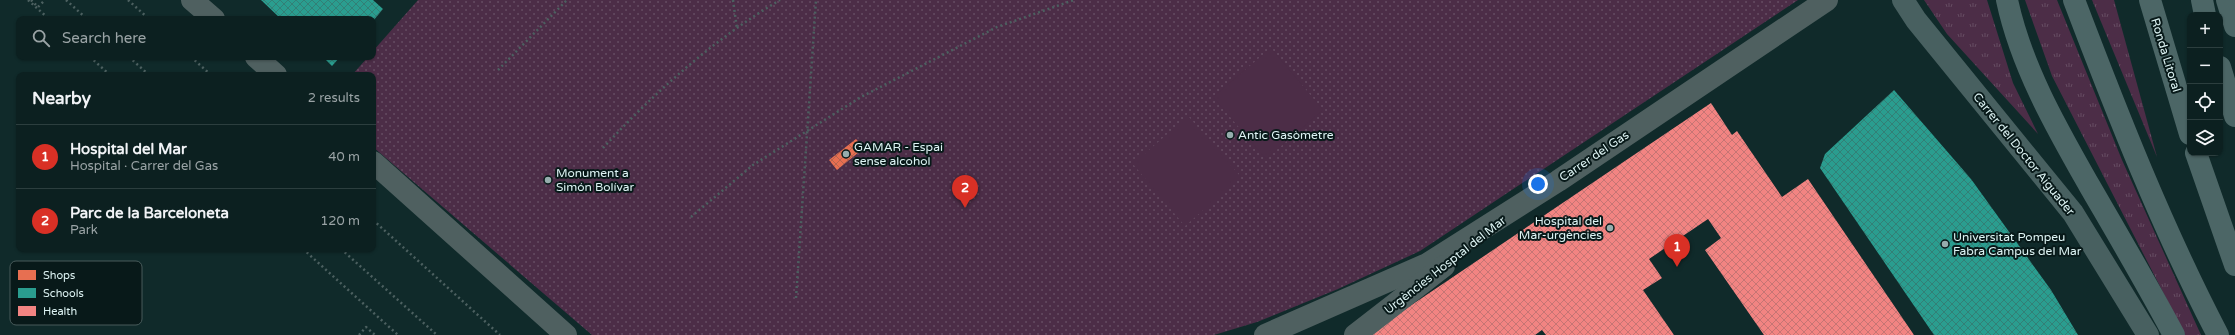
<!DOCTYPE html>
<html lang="en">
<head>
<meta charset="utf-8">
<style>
	:root { --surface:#0c2020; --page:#1a2d2d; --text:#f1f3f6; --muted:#9aa3a5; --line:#2c3e3e; --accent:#d93025 }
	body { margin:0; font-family:"Varela Round",sans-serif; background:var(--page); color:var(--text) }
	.controls { position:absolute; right:12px; top:12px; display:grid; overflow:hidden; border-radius:8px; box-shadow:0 1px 3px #0004 }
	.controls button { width:36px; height:36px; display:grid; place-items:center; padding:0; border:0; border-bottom:1px solid var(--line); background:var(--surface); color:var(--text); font:20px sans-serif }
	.you { position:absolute; left:1538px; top:184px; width:14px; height:14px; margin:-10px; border:3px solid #fff; border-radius:50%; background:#1a73e8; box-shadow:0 0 0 6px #1a73e833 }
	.badge { display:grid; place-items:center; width:26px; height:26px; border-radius:50%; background:var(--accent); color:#fff; font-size:13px; font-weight:700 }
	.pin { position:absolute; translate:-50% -33px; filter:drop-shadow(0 1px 2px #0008) }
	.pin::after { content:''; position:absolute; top:21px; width:14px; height:12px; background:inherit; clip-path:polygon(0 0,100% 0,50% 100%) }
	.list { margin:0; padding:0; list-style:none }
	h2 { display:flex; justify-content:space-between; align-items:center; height:52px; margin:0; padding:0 16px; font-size:17px }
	h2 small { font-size:13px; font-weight:400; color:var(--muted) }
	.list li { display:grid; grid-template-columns:26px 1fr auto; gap:12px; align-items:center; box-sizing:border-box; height:64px; padding:0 16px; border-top:1px solid var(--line) }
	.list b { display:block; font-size:15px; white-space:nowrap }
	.list p { margin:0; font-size:13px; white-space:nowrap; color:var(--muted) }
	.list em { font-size:13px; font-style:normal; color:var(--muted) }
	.icon { flex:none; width:22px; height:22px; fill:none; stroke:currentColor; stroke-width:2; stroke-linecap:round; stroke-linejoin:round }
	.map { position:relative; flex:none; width:2235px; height:335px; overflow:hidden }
	.search { position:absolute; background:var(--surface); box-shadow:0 1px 3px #0004; left:16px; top:16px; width:360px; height:44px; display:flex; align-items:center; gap:10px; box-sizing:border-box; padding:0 14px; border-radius:8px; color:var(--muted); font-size:15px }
	.panel { position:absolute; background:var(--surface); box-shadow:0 1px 3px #0004; left:16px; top:72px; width:360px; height:180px; border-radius:8px }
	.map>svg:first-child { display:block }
	.grass { fill:url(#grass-tufts) }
	.park { fill:url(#park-dots) }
	.pitch { fill:#4c2d47 }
	.shops { fill:url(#shops-cross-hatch) }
	.schools { fill:url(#schools-cross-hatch) }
	.health { fill:url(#health-cross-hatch) }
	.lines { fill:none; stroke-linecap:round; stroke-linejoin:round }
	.path { stroke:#4c6060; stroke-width:2.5; stroke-dasharray:2 3; stroke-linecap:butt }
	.minor { stroke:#4f6060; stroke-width:22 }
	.major { stroke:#486060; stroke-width:22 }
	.highway { stroke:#4c6666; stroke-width:22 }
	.poi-dot { fill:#96adad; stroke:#081919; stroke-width:1.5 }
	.labels { text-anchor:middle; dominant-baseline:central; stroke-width:4; stroke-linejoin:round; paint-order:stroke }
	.street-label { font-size:12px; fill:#def4f4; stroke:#081919 }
	.poi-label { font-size:12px; fill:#def4f4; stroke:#081919; text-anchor:start }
	.key { fill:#081919; stroke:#485b5b; stroke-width:1 }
	.key-label { font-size:11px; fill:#def4f4 }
</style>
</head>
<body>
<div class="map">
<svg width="2235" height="335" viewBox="0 0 2235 335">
	<defs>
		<pattern id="grass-tufts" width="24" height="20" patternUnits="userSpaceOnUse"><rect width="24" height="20" fill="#4c2d47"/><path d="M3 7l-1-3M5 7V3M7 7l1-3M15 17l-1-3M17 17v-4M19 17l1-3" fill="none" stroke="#654c62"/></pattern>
		<pattern id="park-dots" width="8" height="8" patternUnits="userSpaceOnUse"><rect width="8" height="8" fill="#4c2d47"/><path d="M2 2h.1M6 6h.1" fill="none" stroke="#654c62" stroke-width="1.8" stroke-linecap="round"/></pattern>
		<pattern id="shops-cross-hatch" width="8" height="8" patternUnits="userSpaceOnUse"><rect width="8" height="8" fill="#e76f51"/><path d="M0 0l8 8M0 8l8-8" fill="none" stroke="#b6644f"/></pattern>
		<pattern id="schools-cross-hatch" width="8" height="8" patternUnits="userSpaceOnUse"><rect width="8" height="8" fill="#2a9d8f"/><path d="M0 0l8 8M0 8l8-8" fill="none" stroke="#338076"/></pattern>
		<pattern id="health-cross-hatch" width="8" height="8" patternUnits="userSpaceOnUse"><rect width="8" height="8" fill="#f28482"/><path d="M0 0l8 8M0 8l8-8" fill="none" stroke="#c67574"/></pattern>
	</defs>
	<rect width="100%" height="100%" fill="#102a2a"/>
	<g class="grass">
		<path d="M1924 0H1987L2013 83 2038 134 1947 34Z"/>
		<path d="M2025 0H2057L2122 160 2201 335H2185L2052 76Z"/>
		<path d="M2092 0H2114L2157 157Z"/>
	</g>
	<path class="park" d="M418 0H1798L1420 251 1338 289 1257 322 1214 335H592L373 147V75H352L368 57H373V51Z"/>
	<g class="pitch">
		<path d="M1271 48 1323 110 1266 159 1213 97Z"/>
		<path d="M1188 116 1241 177 1185 226 1133 164Z"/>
	</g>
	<path class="shops" d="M856 139 864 148 837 170 829 160Z"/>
	<g class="schools">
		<path d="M261 0H373L383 9 373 21V19H281Z"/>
		<path d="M323 57H340L332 66Z"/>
		<path d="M1894 90 1971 179 2051 290 2078 335H1934L1820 168 1825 154Z"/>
	</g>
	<path class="health" d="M1711 103 1732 135 1737 131 1782 197 1808 179 1914 335H1764L1705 250 1721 238 1708 219 1649 259 1662 278 1643 290 1674 335H1546L1542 330 1535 335H1367Z"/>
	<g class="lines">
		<g class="path">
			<path d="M28 0 49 19"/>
			<path d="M31 0 38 7 45 0"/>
			<path d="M66 0 87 19"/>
			<path d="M128 0 149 19"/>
			<path d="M733 0 737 29"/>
			<path d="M90 57 110 75"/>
			<path d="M129 57 149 75"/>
			<path d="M191 57 211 75"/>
			<path d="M498 70 567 0"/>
			<path d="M603 148C655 92 714 39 780 0"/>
			<path d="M691 217 753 165 861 97 997 27 1074 0"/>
			<path d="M373 220 500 335"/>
			<path d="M303 249 398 335"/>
			<path d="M341 249 437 335"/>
			<path d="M796 298 816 0"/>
			<path d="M359 335 366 327 375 335"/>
		</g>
		<g class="minor">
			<path d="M192 0 214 19"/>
			<path d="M256 57 276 75"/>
			<path d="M373 162 566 335"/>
			<path d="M1265 335 1427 264 1558 181 1827 0"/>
			<path d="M1355 335 1444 266"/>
		</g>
		<path class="major" d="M1903 0 1916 20 2073 213 2148 335"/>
		<g class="highway">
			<path d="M2007 0C2021 66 2056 127 2089 185 2118 235 2147 284 2174 335"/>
			<path d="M2074 0C2117 113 2162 228 2218 335"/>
			<path d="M2150 0 2190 134"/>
			<path d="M2202 0 2205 15"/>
			<path d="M2227 0 2235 26"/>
			<path d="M2220 67 2235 116"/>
			<path d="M2196 153 2235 265"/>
		</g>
	</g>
	<g class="poi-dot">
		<circle cx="1230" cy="135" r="4"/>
		<circle cx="846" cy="154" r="4"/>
		<circle cx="548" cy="180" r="4"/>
		<circle cx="1610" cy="228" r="4"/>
		<circle cx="1945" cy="244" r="4"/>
	</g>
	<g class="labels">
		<g class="street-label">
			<text transform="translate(2166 55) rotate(73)">Ronda Litoral</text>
			<text transform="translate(2024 154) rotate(51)">Carrer del Doctor Aiguader</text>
			<text transform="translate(1594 156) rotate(-34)">Carrer del Gas</text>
			<text transform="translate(1445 265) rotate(-38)">Urgències Hosptal del Mar</text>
		</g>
		<g class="poi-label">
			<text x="1238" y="135">Antic Gasòmetre</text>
			<text x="854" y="147">GAMAR - Espai<tspan x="854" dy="14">sense alcohol</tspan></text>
			<text x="556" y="173">Monument a<tspan x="556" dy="14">Simón Bolívar</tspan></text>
			<text x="1602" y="221" text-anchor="end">Hospital del<tspan x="1602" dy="14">Mar-urgències</tspan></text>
			<text x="1953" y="237">Universitat Pompeu<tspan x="1953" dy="14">Fabra Campus del Mar</tspan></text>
		</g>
	</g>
	<rect x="10" y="261" width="132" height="64" rx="6" class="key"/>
	<rect x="18" y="270" width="18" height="10" fill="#e76f51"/>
	<rect x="18" y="288" width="18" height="10" fill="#2a9d8f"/>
	<rect x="18" y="306" width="18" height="10" fill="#f28482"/>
	<g class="key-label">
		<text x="43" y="279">Shops</text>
		<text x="43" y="297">Schools</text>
		<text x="43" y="315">Health</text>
	</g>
</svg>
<div class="controls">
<button>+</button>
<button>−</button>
<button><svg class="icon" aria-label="locate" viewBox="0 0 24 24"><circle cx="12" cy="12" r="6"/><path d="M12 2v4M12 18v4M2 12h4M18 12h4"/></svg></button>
<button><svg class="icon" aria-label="layers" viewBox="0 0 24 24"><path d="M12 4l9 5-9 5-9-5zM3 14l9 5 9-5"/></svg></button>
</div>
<div class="you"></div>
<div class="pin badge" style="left:1677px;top:267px">1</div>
<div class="pin badge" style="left:965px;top:208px">2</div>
<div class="search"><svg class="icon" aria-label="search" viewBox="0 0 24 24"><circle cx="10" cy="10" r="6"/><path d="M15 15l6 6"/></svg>Search here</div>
<section class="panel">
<h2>Nearby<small>2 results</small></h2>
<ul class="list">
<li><span class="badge">1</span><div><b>Hospital del Mar</b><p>Hospital · Carrer del Gas</p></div><em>40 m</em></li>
<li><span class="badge">2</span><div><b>Parc de la Barceloneta</b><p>Park</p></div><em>120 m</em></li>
</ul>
</section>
</div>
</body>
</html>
